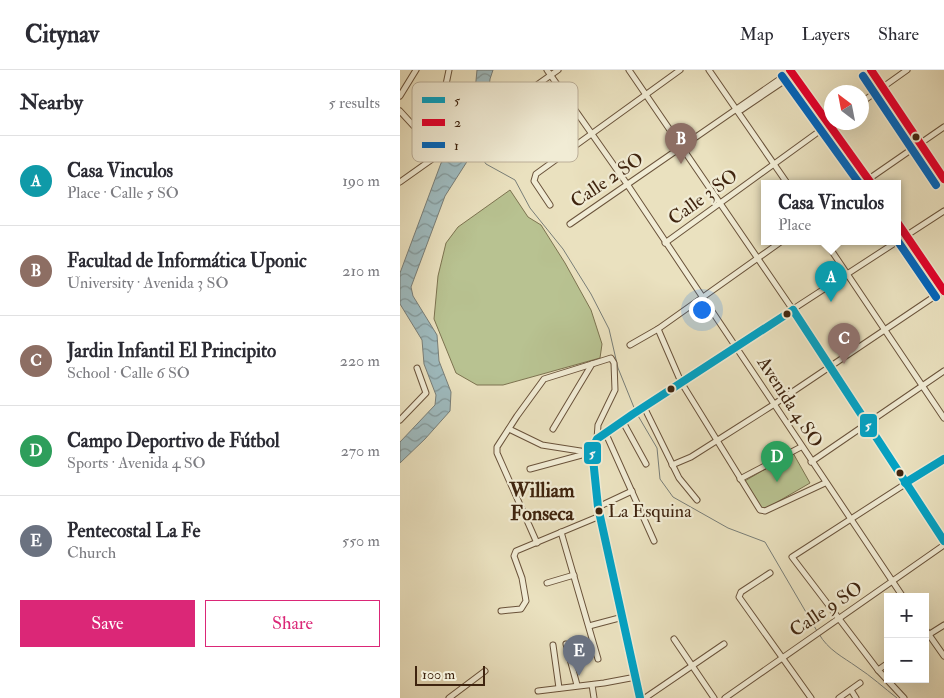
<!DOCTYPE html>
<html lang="en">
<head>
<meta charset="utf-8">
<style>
	:root { --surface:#fff; --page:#f2f2f3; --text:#2b2b33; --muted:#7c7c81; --line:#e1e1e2; --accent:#db2777 }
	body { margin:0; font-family:"IM FELL Double Pica",serif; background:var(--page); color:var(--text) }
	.controls { position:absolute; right:15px; bottom:15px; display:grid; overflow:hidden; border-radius:0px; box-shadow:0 5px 20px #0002 }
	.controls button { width:45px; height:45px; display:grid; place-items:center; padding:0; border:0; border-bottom:1px solid var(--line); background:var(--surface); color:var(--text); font:25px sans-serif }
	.compass { position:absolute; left:424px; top:15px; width:45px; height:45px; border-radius:50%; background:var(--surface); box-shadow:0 5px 20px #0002; rotate:328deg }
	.scale { position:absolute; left:15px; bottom:12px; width:70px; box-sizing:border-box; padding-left:5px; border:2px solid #3f240f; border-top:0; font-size:14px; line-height:18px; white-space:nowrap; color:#3f240f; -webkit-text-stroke:4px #f1ecd5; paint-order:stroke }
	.you { position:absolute; left:301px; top:239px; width:18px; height:18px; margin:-12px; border:4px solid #fff; border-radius:50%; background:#1a73e8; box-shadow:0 0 0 8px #1a73e833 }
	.badge { display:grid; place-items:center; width:32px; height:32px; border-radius:50%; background:var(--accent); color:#fff; font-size:16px; font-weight:700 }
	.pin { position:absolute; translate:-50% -41px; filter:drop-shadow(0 1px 2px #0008) }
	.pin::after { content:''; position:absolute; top:26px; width:18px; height:15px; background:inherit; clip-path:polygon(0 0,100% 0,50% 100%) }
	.popup { position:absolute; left:361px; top:110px; width:140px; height:65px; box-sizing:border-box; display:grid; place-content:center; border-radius:0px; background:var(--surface); filter:drop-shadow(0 1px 4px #0005); font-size:16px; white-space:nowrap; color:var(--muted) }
	.popup b { font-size:19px; color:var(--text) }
	.popup::after { content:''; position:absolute; left:50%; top:100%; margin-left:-10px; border:10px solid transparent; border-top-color:var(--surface) }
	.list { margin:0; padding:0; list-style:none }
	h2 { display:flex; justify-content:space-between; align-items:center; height:65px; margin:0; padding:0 20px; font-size:21px }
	h2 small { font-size:16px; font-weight:400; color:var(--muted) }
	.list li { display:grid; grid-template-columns:32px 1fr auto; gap:15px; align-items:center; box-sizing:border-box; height:90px; padding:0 20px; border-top:1px solid var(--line) }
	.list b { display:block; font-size:19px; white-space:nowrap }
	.list p { margin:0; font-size:16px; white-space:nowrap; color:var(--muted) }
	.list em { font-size:16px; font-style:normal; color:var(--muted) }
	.actions { display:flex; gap:10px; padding:15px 20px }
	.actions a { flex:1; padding:11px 0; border:1px solid var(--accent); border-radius:0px; text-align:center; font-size:18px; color:var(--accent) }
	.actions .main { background:var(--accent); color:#fff }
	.map { position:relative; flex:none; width:544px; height:628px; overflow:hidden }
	header { display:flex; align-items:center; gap:30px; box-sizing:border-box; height:70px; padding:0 25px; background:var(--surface); border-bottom:1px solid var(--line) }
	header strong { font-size:24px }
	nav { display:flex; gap:28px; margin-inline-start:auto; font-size:18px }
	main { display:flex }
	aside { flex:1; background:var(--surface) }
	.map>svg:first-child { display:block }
	.green { fill:#b8c291; stroke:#7c7350 }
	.water { fill:url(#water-waves); stroke:#787e78 }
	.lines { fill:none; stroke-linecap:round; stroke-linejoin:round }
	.stream { stroke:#787e78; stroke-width:1 }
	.minor-casing { stroke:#6a533b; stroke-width:7 }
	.minor { stroke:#f1ecd5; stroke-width:5 }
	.bus-1-casing { stroke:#f1ecd5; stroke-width:11 }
	.bus-2-casing { stroke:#f1ecd5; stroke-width:11 }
	.bus-3-casing { stroke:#f1ecd5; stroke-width:11 }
	.bus-1 { stroke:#03a2c4; stroke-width:8 }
	.bus-2 { stroke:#e4002b; stroke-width:8 }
	.bus-3 { stroke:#0065bd; stroke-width:8 }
	.bus-dot { fill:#3f240f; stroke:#f1ecd5; stroke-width:2 }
	.labels { text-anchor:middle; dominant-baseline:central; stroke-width:4.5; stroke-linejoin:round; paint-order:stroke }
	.bus-label { font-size:18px; fill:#3f240f; stroke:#f1ecd5; text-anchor:start }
	.street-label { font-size:19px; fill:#3f240f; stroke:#f1ecd5 }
	.neighbourhood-label { font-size:20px; font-weight:bold; fill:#3f240f; stroke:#f1ecd5 }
	.key { fill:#f1ecd5; stroke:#bcb09a; stroke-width:1 }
	.key-label { font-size:14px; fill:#3f240f }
	.line-badge { stroke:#f1ecd5; stroke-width:2 }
	.badge-label { font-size:14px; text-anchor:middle; font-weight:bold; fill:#fff }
</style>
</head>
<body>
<header>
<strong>Citynav</strong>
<nav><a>Map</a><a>Layers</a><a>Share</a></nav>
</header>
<main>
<aside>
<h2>Nearby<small>5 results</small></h2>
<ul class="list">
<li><span class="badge" style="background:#0f9aa8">A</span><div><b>Casa Vinculos</b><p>Place · Calle 5 SO</p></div><em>190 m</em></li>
<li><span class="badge" style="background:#8d6e63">B</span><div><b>Facultad de Informática Uponic</b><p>University · Avenida 3 SO</p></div><em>210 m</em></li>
<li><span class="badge" style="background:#8d6e63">C</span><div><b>Jardin Infantil El Principito</b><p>School · Calle 6 SO</p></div><em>220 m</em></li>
<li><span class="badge" style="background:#2e9e5b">D</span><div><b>Campo Deportivo de Fútbol</b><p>Sports · Avenida 4 SO</p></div><em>270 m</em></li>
<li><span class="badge" style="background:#6b7280">E</span><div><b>Pentecostal La Fe</b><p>Church</p></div><em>550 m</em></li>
</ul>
<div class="actions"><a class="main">Save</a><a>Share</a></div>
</aside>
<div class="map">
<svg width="544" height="628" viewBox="0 0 544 628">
	<defs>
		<pattern id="water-waves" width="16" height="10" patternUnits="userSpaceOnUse" patternTransform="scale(1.25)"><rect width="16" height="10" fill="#9ebabe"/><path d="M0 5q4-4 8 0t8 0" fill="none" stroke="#829799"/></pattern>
	</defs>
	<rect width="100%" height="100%" fill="#eae1bf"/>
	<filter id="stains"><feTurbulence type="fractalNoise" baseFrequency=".004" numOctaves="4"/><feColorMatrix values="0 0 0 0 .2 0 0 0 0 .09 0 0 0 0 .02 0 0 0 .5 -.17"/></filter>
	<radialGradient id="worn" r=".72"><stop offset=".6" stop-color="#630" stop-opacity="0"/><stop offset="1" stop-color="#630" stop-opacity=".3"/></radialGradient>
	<g class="green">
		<path d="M110 120 128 147 141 155 165 193 191 240 202 274 200 288 103 315H77L56 303 34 249 38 206 46 173 58 157Z"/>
		<path d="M393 383 410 413 360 442 343 412Z"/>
	</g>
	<path class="water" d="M77 0H93L90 9 84 65 45 126 11 217 13 226 37 265 39 291 51 322 50 341 25 369 0 393V372L35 335 36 325 24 294 22 270 0 234V203L56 53 75 21Z"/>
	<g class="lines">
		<g class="stream">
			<path d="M76 80 86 94 115 110 130 138 163 179 191 224 209 259 218 298 235 340"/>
			<path d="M237 344 257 378 260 409 273 427 328 458 365 472 417 561"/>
			<path d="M419 564C428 580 443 587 457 597 471 606 484 618 497 628"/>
		</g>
		<defs>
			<g id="minor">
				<path d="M147 0 227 114 503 527"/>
				<path d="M229 0 393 240 544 471"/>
				<path d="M309 0 387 113"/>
				<path d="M390 0 471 113"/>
				<path d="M471 0 544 109"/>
				<path d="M0 26 16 0"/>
				<path d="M462 32 507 0"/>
				<path d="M336 40H341L390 7 391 1"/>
				<path d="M0 41 22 65 36 86"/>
				<path d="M22 65 40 43 49 0"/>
				<path d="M0 112 158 0"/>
				<path d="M463 113 544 57"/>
				<path d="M150 135 134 111 136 104 280 0"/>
				<path d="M497 152 544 221"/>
				<path d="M170 154 393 0"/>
				<path d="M425 171 544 348"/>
				<path d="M265 173 432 52"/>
				<path d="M258 259 281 312 360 440 365 441 425 413"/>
				<path d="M230 275 258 259 382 171"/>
				<path d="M244 337 279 408 297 430"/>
				<path d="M0 350 26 323 17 298"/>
				<path d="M223 352 246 394"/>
				<path d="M109 359 142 375 193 383"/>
				<path d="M153 359 192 294 211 288 214 293 215 320 198 355 197 369 192 379 198 437 240 628"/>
				<path d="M206 364 254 471"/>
				<path d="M197 369 281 312 544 141"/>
				<path d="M411 392 544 301"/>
				<path d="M272 395 291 387 373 335 544 220"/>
				<path d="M130 399 189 383"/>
				<path d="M340 409 401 377"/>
				<path d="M198 437 232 421"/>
				<path d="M161 462 198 589"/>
				<path d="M137 473 97 383V377L117 346 144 309 192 294"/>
				<path d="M370 503 341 522 339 527 411 628"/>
				<path d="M147 513 174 505"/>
				<path d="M101 541 121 539 126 531 122 508 114 486 116 481 200 446"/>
				<path d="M189 556 223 547"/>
				<path d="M525 559 544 586"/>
				<path d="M525 567 544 555"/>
				<path d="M274 569 314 628"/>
				<path d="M166 574 177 615"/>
				<path d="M153 575 159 618"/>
				<path d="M478 600 488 593"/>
				<path d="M192 615 194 628"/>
				<path d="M451 620 456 628"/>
				<path d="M138 621 204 613 236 607"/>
				<path d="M49 628 85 601"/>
				<path d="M245 628 324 574"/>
				<path d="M325 628 544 475"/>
				<path d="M439 628 460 613"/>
				<path d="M504 628 478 600 392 487 544 389"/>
			</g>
		</defs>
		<use href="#minor" class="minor-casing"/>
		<use href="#minor" class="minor"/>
		<defs>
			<g id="bus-1">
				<path d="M393 240 544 471"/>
				<path d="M505 413 544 389"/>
				<path d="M240 628 198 437 192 379 197 369 233 344 393 240"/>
			</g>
			<g id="bus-2">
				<path d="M390 0 471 113"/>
				<path d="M471 0 544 109"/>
				<path d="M497 152 544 221"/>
			</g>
			<g id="bus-3">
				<path d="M382 6 459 113"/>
				<path d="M463 6 536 115"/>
				<path d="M497 170 536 227"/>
			</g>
		</defs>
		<use href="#bus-1" class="bus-1-casing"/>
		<use href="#bus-2" class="bus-2-casing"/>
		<use href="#bus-3" class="bus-3-casing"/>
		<use href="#bus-1" class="bus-1"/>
		<use href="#bus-2" class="bus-2"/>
		<use href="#bus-3" class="bus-3"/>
	</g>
	<g class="bus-dot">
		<circle cx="516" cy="67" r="4.5"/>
		<circle cx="387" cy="244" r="4.5"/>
		<circle cx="271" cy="319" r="4.5"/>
		<circle cx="500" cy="403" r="4.5"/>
		<circle cx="199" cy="441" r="4.5"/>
	</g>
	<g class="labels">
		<g class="bus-label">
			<text x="208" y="441">La Esquina</text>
		</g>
		<g class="street-label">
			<text transform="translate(207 110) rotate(-34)">Calle 2 SO</text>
			<text transform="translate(303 127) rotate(-36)">Calle 3 SO</text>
			<text transform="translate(390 332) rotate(57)">Avenida 4 SO</text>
			<text transform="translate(426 539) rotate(-34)">Calle 9 SO</text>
		</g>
		<g class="neighbourhood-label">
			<text x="142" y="420">William<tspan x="142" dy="23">Fonseca</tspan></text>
		</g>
	</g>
	<rect x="12" y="12" width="166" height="80" rx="8" class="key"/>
	<rect x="22" y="27" width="23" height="6" fill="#03a2c4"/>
	<rect x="22" y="49" width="23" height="7" fill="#e4002b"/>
	<rect x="22" y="72" width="23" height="6" fill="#0065bd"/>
	<g class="key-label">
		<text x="54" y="35">5</text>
		<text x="54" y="57">2</text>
		<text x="54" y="80">1</text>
	</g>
	<g class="line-badge">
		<rect x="459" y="343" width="19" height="25" rx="5" fill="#03a2c4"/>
		<rect x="183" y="371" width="19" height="24" rx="5" fill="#03a2c4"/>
	</g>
	<g class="badge-label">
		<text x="468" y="360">5</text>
		<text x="192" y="388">5</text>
	</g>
	<rect width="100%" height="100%" filter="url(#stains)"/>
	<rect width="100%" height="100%" fill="url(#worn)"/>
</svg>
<div class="controls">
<button>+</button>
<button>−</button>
</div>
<svg class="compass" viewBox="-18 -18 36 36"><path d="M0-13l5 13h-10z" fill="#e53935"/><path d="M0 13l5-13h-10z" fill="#7c7c81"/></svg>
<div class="scale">100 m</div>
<div class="you"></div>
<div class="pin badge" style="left:431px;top:232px;background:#0f9aa8">A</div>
<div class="popup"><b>Casa Vinculos</b>Place</div>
<div class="pin badge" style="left:281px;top:94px;background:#8d6e63">B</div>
<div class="pin badge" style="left:444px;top:294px;background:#8d6e63">C</div>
<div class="pin badge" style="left:377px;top:412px;background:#2e9e5b">D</div>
<div class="pin badge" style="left:179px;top:606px;background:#6b7280">E</div>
</div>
</main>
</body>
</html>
